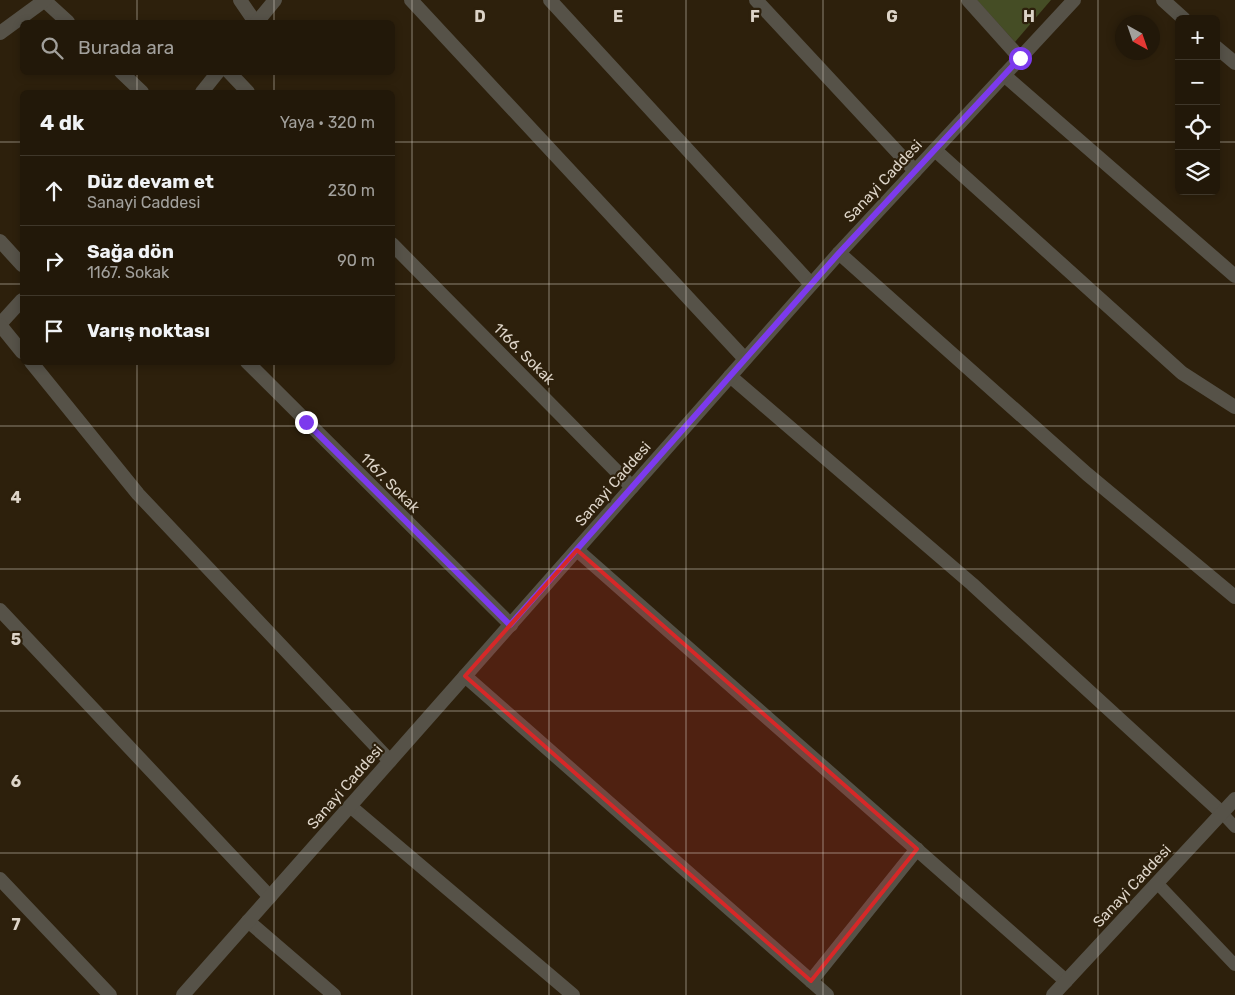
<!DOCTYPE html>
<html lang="tr">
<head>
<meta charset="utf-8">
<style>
	:root { --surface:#221809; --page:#2a2112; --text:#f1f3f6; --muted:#a2a09c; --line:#3f372a }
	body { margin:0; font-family:Rubik,sans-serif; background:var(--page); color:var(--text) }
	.controls { position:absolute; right:15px; top:15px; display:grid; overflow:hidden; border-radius:8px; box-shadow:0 2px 8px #0003 }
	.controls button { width:45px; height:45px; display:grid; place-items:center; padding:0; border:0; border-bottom:1px solid var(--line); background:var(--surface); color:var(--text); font:25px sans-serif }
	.compass { position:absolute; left:1115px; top:15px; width:45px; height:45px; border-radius:50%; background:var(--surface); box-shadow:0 2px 8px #0003; rotate:140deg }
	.stop { position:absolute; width:15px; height:15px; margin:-11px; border:4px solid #7c3aed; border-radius:50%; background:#fff }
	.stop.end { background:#7c3aed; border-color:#fff; box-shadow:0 1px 5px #0008 }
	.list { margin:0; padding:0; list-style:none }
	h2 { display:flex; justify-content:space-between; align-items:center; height:65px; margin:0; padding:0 20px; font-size:21px }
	h2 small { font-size:16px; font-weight:400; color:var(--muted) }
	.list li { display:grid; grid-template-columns:32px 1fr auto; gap:15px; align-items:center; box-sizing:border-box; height:70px; padding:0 20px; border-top:1px solid var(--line) }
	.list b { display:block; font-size:19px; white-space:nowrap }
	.list p { margin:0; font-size:16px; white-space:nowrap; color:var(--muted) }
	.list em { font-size:16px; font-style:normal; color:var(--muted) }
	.icon { flex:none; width:28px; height:28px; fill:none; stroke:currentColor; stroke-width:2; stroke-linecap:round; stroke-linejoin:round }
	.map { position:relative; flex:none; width:1235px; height:995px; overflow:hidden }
	.search { position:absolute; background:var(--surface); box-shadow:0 2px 8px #0003; left:20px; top:20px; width:375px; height:55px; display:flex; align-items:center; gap:12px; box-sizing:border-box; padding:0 18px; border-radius:8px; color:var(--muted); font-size:19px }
	.panel { position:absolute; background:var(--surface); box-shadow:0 2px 8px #0003; left:20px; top:90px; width:375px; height:275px; border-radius:8px }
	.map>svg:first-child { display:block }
	.green { fill:#454d25 }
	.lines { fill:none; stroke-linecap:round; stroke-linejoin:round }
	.service { stroke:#565248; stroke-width:12 }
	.minor { stroke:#565248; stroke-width:14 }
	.tertiary { stroke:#565248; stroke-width:14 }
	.route { stroke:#7c3aed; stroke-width:6 }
	.marked { fill:#d62828; fill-opacity:0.2; stroke:#d62828; stroke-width:4; stroke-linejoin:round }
	.grid { fill:none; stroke:#ddd4c8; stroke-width:1; stroke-opacity:0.55 }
	.labels { text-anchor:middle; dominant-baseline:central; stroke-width:4.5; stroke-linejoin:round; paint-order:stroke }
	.street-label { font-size:15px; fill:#ddd4c8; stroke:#2d200c }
	.grid-label { font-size:16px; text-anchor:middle; font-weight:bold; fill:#ddd4c8; stroke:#2d200c; stroke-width:4.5; stroke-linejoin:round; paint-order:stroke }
</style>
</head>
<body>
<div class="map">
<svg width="1235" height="995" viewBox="0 0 1235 995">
	<rect width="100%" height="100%" fill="#2d200c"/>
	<path class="green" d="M977 0H1051L1015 42Z"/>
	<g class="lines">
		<g class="service">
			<path d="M1222 813 1235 827"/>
			<path d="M1157 883 1235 965"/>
		</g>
		<g class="minor">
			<path d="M44 0 68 22"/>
			<path d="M240 0 255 22"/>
			<path d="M411 0 745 359"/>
			<path d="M550 0 811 284"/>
			<path d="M756 0 915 171"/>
			<path d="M968 0 1020 58"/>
			<path d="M1163 0 1184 19"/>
			<path d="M257 22 275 0"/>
			<path d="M0 33 45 0"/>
			<path d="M1216 47 1235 63"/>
			<path d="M121 72 142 92"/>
			<path d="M229 72 248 92"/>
			<path d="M1004 75 1235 276"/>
			<path d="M202 92 218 72"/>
			<path d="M935 150 1182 373 1235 407"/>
			<path d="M0 241 22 265"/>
			<path d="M392 244 632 487"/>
			<path d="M839 253 1087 474 1235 597"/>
			<path d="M0 324 22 300"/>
			<path d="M0 325 22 352"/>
			<path d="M31 362 138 494 390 761"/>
			<path d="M247 362 511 625"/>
			<path d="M730 376 972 584 1222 813"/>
			<path d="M577 550 1066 981"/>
			<path d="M0 610 270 897"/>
			<path d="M465 676 827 995"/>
			<path d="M350 806 573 995"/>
			<path d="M0 879 110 995"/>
			<path d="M248 921 334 995"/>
			<path d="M811 981 917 849"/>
		</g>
		<g class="tertiary">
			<path d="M183 995 839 253 1074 0"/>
			<path d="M1053 995 1235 799"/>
		</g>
	</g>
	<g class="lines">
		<path class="route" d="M306 422 510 625 839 253 1020 58"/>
	</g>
	<path class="marked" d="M577 550 917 849 811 981 465 676Z"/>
	<path class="grid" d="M137 0V22M274 0V22M412 0V995M549 0V995M686 0V995M823 0V995M961 0V995M1098 0V995M137 72V92M274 72V92M0 142H22M392 142H1179M1216 142H1235M0 284H22M392 284H1235M137 362V995M274 362V995M0 426H1235M0 569H1235M0 711H1235M0 853H1235"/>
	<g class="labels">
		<g class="street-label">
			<text transform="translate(883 181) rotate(-47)">Sanayi Caddesi</text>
			<text transform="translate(524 354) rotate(45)">1166. Sokak</text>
			<text transform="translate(390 483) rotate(45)">1167. Sokak</text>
			<text transform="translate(613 484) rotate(-49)">Sanayi Caddesi</text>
			<text transform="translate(345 787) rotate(-49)">Sanayi Caddesi</text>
			<text transform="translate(1132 886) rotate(-47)">Sanayi Caddesi</text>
		</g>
	</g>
	<g class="grid-label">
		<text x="480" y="22">D</text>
		<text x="618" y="22">E</text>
		<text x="755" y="22">F</text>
		<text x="892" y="22">G</text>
		<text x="1029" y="22">H</text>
		<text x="16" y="503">4</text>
		<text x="16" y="645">5</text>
		<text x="16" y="787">6</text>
		<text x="16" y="930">7</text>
	</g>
</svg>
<div class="controls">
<button>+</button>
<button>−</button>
<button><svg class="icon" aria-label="locate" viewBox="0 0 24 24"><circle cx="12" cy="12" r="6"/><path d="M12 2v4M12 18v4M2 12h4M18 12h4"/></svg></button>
<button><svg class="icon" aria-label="layers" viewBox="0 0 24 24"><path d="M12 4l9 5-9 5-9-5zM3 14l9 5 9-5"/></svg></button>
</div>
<svg class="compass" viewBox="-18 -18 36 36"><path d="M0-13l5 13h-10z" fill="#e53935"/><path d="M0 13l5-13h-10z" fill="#a2a09c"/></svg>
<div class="stop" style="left:1020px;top:58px"></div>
<div class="stop end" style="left:306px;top:422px"></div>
<div class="search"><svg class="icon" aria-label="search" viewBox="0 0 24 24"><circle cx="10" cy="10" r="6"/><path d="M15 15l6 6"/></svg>Burada ara</div>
<section class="panel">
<h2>4 dk<small>Yaya · 320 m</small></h2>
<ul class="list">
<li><svg class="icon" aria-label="ahead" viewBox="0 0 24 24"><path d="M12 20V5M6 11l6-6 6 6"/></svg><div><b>Düz devam et</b><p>Sanayi Caddesi</p></div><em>230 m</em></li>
<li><svg class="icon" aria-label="right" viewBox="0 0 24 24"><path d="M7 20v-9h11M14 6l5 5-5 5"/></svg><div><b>Sağa dön</b><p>1167. Sokak</p></div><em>90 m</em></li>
<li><svg class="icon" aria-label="arrive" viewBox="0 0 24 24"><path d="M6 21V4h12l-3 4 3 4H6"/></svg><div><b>Varış noktası</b></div></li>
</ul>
</section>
</div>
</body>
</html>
